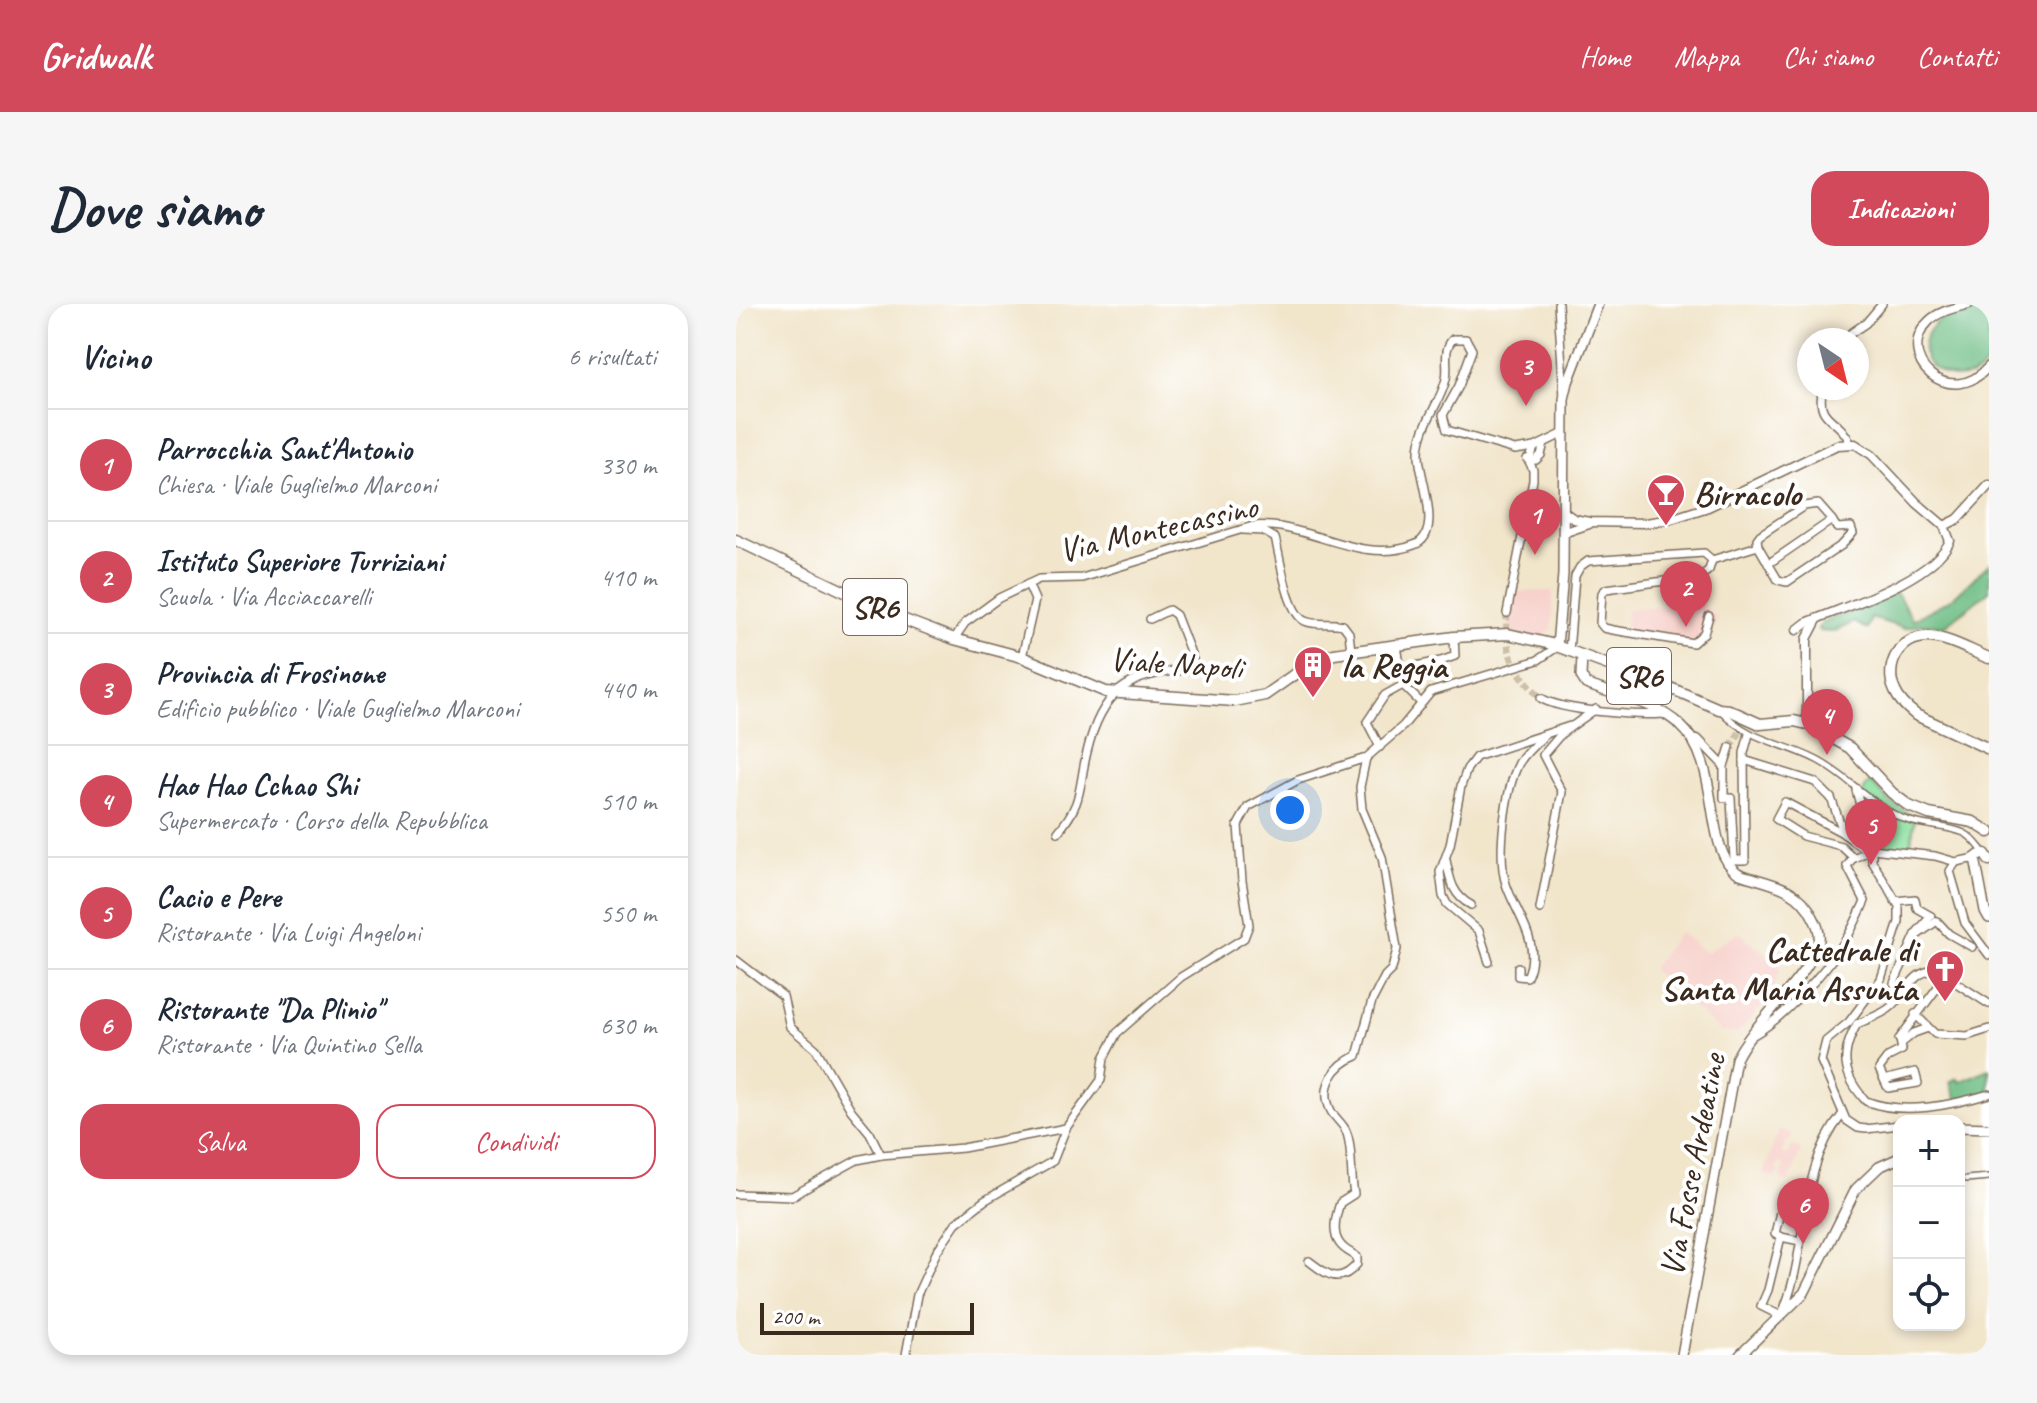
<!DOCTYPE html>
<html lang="it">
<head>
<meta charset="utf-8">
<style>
	:root { --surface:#fff; --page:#f6f6f7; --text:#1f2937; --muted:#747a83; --line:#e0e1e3; --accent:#d1495b }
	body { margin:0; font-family:Caveat,sans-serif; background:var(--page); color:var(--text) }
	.controls { position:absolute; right:24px; bottom:24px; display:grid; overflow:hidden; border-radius:16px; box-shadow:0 4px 12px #0003 }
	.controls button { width:72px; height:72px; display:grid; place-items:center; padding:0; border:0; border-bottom:2px solid var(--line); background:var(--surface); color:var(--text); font:40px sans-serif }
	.compass { position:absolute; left:1061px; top:24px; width:72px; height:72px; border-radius:50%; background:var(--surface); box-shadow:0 4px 12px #0003; rotate:145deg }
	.scale { position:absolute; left:24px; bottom:20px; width:214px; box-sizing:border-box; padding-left:8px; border:4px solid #3b2a1e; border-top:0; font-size:22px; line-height:28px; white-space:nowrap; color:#3b2a1e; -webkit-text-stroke:6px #fff; paint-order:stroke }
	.you { position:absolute; left:554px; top:506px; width:28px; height:28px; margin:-20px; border:6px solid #fff; border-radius:50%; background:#1a73e8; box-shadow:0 0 0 12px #1a73e833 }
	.badge { display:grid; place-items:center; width:52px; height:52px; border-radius:50%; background:var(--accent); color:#fff; font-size:26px; font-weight:700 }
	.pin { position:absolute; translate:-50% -66px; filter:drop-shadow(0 2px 4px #0008) }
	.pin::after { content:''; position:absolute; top:42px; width:28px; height:24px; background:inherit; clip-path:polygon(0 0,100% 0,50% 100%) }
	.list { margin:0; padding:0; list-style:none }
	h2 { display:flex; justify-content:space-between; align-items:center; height:104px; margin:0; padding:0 32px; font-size:34px }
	h2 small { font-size:26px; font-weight:400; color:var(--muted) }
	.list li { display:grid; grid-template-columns:52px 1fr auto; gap:24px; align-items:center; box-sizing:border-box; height:112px; padding:0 32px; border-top:2px solid var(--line) }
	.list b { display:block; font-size:30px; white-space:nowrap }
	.list p { margin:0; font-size:26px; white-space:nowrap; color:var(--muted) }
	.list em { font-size:26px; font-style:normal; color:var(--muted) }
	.actions { display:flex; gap:16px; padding:24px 32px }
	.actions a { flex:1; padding:18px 0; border:2px solid var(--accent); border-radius:24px; text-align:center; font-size:28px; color:var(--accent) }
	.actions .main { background:var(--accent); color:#fff }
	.icon { flex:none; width:44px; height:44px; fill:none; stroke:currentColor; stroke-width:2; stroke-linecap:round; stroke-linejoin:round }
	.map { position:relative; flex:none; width:1253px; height:1051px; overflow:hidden; border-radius:24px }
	header { display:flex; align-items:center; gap:48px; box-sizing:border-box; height:112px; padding:0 40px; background:var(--accent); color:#fff }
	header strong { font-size:38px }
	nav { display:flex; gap:44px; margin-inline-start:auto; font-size:28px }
	.intro { display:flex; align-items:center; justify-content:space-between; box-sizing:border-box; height:192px; padding:0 48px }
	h1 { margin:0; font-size:56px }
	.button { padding:20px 36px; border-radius:24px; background:var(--accent); color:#fff; font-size:28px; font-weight:700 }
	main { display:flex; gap:48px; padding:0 48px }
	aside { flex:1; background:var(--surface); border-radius:24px; box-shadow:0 4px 12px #0003 }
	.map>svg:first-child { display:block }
	.built { fill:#f7d0ca }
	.green { fill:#8ee1a2; stroke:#648660; stroke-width:2 }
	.forest { fill:#72bf88; stroke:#567453; stroke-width:2 }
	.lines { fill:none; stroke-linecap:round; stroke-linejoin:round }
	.minor-tunnel { stroke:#cdc0a8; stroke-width:7; stroke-dasharray:7 3.5; stroke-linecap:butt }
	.pedestrian-casing { stroke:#7b6b5a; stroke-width:8 }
	.minor-casing { stroke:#7b6b5a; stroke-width:10 }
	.tertiary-casing { stroke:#7b6b5a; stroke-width:11 }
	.secondary-casing { stroke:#7b6b5a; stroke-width:12 }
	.primary-casing { stroke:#7b6b5a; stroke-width:13 }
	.pedestrian { stroke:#fff; stroke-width:5 }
	.minor { stroke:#fff; stroke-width:7 }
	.tertiary { stroke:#fff; stroke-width:8 }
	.secondary { stroke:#fff; stroke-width:9 }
	.primary { stroke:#fff; stroke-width:10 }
	.labels { text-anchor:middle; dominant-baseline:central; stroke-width:8; stroke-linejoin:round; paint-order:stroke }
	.shield { fill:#fff; stroke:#766a62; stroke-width:2 }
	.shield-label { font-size:32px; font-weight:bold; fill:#3b2a1e }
	.poi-label { font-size:34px; font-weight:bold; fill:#3b2a1e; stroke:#fff; text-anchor:start }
	.street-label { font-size:34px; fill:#3b2a1e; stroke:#fff }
</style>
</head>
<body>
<header>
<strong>Gridwalk</strong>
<nav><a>Home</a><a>Mappa</a><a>Chi siamo</a><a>Contatti</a></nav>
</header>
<div class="intro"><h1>Dove siamo</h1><a class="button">Indicazioni</a></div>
<main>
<aside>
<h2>Vicino<small>6 risultati</small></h2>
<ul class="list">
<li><span class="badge">1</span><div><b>Parrocchia Sant'Antonio</b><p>Chiesa · Viale Guglielmo Marconi</p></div><em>330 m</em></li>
<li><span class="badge">2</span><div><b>Istituto Superiore Turriziani</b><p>Scuola · Via Acciaccarelli</p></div><em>410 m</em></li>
<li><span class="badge">3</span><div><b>Provincia di Frosinone</b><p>Edificio pubblico · Viale Guglielmo Marconi</p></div><em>440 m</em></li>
<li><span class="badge">4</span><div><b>Hao Hao Cchao Shi</b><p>Supermercato · Corso della Repubblica</p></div><em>510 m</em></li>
<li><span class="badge">5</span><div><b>Cacio e Pere</b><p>Ristorante · Via Luigi Angeloni</p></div><em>550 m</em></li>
<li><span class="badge">6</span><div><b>Ristorante &quot;Da Plinio&quot;</b><p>Ristorante · Via Quintino Sella</p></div><em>630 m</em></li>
</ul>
<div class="actions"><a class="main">Salva</a><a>Condividi</a></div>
</aside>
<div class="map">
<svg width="1253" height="1051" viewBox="0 0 1253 1051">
	<rect width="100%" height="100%" fill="#fff"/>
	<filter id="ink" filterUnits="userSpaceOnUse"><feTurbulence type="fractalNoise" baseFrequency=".0125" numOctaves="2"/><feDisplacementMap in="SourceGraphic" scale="16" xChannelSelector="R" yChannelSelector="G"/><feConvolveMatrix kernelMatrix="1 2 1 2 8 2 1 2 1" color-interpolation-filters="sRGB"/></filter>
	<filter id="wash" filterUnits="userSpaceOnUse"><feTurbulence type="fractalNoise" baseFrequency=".006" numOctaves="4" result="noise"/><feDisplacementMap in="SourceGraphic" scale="32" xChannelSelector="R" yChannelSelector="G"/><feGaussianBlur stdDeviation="1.8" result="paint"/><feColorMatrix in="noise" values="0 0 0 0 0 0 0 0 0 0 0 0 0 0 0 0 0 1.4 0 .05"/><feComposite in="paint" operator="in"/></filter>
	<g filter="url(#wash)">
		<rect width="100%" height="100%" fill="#f1e5ca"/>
		<g class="built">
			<path d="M817 287 816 325 802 335 771 327 779 288Z"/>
			<path d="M965 299 981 314 975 333 962 344 890 329V305Z"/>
			<path d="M943 628 970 648 1002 628 1040 657 1044 665 1035 692 1002 729 985 728 915 665Z"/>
			<path d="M1043 825 1056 830 1053 838 1050 837 1046 849 1052 851 1056 842 1065 845 1053 879 1044 876 1048 861 1042 859 1040 865 1043 866 1040 874 1027 870Z"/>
		</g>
		<path class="green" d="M1135 478 1151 496 1179 514 1174 544 1140 543 1137 537C1132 519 1117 491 1135 478Z"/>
		<g class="forest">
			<path d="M1246 0H1253C1253 16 1253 35 1253 51 1244 97 1156 65 1200 19 1211 9 1233 7 1246 0Z"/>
			<path d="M1253 260V287L1209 322 1187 320 1168 324 1135 314 1131 325 1118 318 1097 328 1083 327 1082 324 1087 319 1155 288 1162 291 1177 316 1218 293Z"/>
			<path d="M1253 765V788L1221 796 1214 778 1221 774 1223 778Z"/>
		</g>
	</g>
	<g filter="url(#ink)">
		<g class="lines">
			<g class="minor-tunnel">
				<path d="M771 309C769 352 776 363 805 394"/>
				<path d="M994 443 1006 425"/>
			</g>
			<defs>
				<g id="pedestrian">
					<path d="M984 406C1016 439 1044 437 1081 456 1112 472 1135 501 1168 515 1187 523 1211 521 1228 529 1237 533 1243 543 1249 550"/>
					<path d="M1230 875 1253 873"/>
				</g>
				<g id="minor">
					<path d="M822 0 828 93"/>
					<path d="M1105 36 1130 19 1146 0"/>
					<path d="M1087 84C1078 118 1104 113 1114 139"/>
					<path d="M791 155 793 157 800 156 805 151 808 139"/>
					<path d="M507 226 527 227 539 234C544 252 551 309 569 317 579 322 596 318 607 321L613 329 615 347"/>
					<path d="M1022 242 1021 235 1024 231 1068 202 1082 200 1096 216"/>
					<path d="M976 256 1022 242 1042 276 1051 278 1106 241 1117 229 1115 223 1101 224 1096 216 1032 260"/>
					<path d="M771 309 797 176V166L793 157 798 144"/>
					<path d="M218 335 229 319 263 294 303 275 346 274 517 222C571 217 623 262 678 241 709 230 682 171 683 150 683 122 704 101 710 75 713 61 706 46 717 35H730L736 46 723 82 707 111 711 126 779 146 799 143 826 130"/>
					<path d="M661 340 664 363"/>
					<path d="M833 348 839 272 844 263 852 257 968 249 976 256 973 266 965 272 870 285 866 289 864 319 868 324 877 326 957 339 968 329 973 312"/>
					<path d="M286 353 299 296 292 280"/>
					<path d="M644 369 705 357 719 352 718 333"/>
					<path d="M805 394C824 407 903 412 927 410"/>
					<path d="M958 438 962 435 988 462V494H995L998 556H1009L1008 449 1013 430"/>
					<path d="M644 443 631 418 649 391 667 381 684 398"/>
					<path d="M1008 456 1079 478 1095 494 1108 530"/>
					<path d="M988 462 994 443"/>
					<path d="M1120 486 1136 546V557L1163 602V618L1145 675 1113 718 1090 737 1085 757 1110 816 1122 824 1130 825 1163 821"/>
					<path d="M322 528C348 497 342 484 351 448 365 389 391 369 451 366L457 355 440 311 433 306 414 315"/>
					<path d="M1118 554 1105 542 1067 532 1040 515 1049 498 1105 528 1127 544 1199 552 1220 558 1239 554"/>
					<path d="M710 556C714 575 716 591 735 601"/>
					<path d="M1220 558 1214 567 1229 619 1253 651"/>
					<path d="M804 605 826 488 807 451 825 430 860 405"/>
					<path d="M1180 632 1201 617 1213 630 1236 643"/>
					<path d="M0 656 47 692 54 723 80 745 115 806 134 829 145 851"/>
					<path d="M753 658 743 627 711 600 707 592 704 568 714 541 725 482 731 465 740 453 834 422"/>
					<path d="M782 663V672L791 673C807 639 779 609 770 580 761 552 769 486 783 459 790 448 799 440 808 432"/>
					<path d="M1158 679 1181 628 1195 612 1181 604 1179 595 1159 597"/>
					<path d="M1179 710 1199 730 1231 732 1253 725"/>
					<path d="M1121 720C1104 750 1106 771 1130 797 1167 812 1216 801 1253 790"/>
					<path d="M1121 720C1132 715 1148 710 1156 702 1172 687 1176 667 1200 666L1253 700"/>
					<path d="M1192 724 1178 729 1167 738 1163 735 1210 672"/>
					<path d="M1016 732C1048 714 1089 668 1109 637 1117 624 1123 610 1129 597L1111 562 1116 555 1134 546"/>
					<path d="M1148 776 1179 768 1182 779 1152 784 1143 765 1152 753 1166 746 1164 736"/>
					<path d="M0 890 56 892 121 856 145 851 227 844 330 824"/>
					<path d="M1045 933 1039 930 1048 890 1072 898"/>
					<path d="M1064 937 1045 933 1032 986 1025 1002 1045 1012C1074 948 1060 867 1106 811"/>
					<path d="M573 957C591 971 604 981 621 960V953C616 949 608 946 604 940 595 929 600 911 604 899L618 890C614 872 617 842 610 827 607 820 599 814 595 807 583 783 599 760 621 752L636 697 649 672 656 665 661 645 646 553 626 505 624 483 630 454"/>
					<path d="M170 1051 181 991 201 947 220 919 248 897 317 857 330 824 365 776 368 754 381 729 445 673 508 634 513 621 506 577 502 521 512 503 562 476 630 454 667 422 695 388 802 356 821 343"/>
				</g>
				<g id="tertiary">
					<path d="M1233 0C1219 4 1203 7 1193 17 1156 53 1214 108 1253 62"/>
					<path d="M828 208 838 215 853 218 910 219 935 215 972 203 1101 141 1119 140 1136 151 1181 199 1208 222 1214 237C1195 277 1110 302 1070 319L1061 326"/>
					<path d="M1208 222 1222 215 1253 181"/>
					<path d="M827 229 853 220"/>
					<path d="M1071 420V335L1081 316"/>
				</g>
				<g id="secondary">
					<path d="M821 343 827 270 828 95 832 78 862 0"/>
					<path d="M846 353 845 372 850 380C882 393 916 396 944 421 987 459 966 546 1002 569 1007 572 1014 573 1020 575 1045 582 1065 588 1077 613 1081 620 1084 629 1083 636 1075 672 1018 717 1000 755L946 1051"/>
					<path d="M1249 550 1243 551 1239 554 1249 607 1253 614"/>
					<path d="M1223 823 1253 824"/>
					<path d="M1004 1051 1068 989 1120 885 1143 863 1163 854"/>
				</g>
				<g id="primary">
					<path d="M0 236 166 315 218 335 286 353 370 388 499 397 529 391 576 358 598 350 718 333 772 330 815 340 932 383 983 405 993 406 1024 420 1058 417 1071 420 1114 444 1156 489 1173 502 1193 510 1237 518 1253 528"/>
					<path d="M1253 354C1234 347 1214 334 1193 333 1164 332 1147 362 1159 387 1163 397 1171 404 1180 411L1253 445"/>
					<path d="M1249 550 1253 556"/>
				</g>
			</defs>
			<use href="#pedestrian" class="pedestrian-casing"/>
			<use href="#minor" class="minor-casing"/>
			<use href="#tertiary" class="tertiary-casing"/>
			<use href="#secondary" class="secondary-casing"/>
			<use href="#primary" class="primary-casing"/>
			<use href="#pedestrian" class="pedestrian"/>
			<use href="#minor" class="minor"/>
			<use href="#tertiary" class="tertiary"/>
			<use href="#secondary" class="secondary"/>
			<use href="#primary" class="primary"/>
		</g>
	</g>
	<defs>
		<symbol id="bar-pin" viewBox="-11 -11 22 30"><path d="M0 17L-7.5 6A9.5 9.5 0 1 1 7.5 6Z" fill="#d1495b" stroke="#fff"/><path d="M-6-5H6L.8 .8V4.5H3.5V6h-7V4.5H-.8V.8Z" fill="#fff"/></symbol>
		<symbol id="building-pin" viewBox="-11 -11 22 30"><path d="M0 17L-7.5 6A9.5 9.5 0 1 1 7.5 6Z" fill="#d1495b" stroke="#fff"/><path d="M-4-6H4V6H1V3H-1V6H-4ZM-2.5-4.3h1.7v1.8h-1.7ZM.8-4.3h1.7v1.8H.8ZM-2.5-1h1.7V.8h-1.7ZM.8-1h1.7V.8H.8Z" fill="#fff"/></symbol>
		<symbol id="church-pin" viewBox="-11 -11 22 30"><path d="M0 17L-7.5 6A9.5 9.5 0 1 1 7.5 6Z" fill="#d1495b" stroke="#fff"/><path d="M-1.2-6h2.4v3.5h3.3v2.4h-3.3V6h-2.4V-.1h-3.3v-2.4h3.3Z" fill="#fff"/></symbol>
	</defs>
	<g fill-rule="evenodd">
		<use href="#bar-pin" x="908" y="167" width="44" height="60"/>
		<use href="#building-pin" x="555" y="339" width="44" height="60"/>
		<use href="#church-pin" x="1187" y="643" width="44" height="60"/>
	</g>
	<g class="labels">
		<g class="shield">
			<rect x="107" y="275" width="64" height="56" rx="6"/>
			<rect x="871" y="344" width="64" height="56" rx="6"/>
		</g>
		<g class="shield-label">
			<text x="139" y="303">SR6</text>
			<text x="903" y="372">SR6</text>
		</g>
		<g class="poi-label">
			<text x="958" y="189">Birracolo</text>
			<text x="605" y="361">la Reggia</text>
			<text x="1181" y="645" text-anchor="end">Cattedrale di<tspan x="1181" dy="39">Santa Maria Assunta</tspan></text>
		</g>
		<g class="street-label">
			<text transform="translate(422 224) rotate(-13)">Via Montecassino</text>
			<text transform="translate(440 359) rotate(4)">Viale Napoli</text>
			<text transform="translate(956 861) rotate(-79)">Via Fosse Ardeatine</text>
		</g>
	</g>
</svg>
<div class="controls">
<button>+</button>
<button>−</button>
<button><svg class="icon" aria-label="locate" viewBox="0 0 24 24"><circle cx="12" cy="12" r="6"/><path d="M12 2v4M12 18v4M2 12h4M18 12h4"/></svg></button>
</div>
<svg class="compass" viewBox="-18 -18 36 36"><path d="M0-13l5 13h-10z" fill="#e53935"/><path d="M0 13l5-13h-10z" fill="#747a83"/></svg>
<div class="scale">200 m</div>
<div class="you"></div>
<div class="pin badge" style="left:799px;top:251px">1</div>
<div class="pin badge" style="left:950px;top:323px">2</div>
<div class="pin badge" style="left:790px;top:102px">3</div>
<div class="pin badge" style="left:1091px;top:451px">4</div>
<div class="pin badge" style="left:1135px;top:561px">5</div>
<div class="pin badge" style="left:1067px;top:940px">6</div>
</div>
</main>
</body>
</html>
